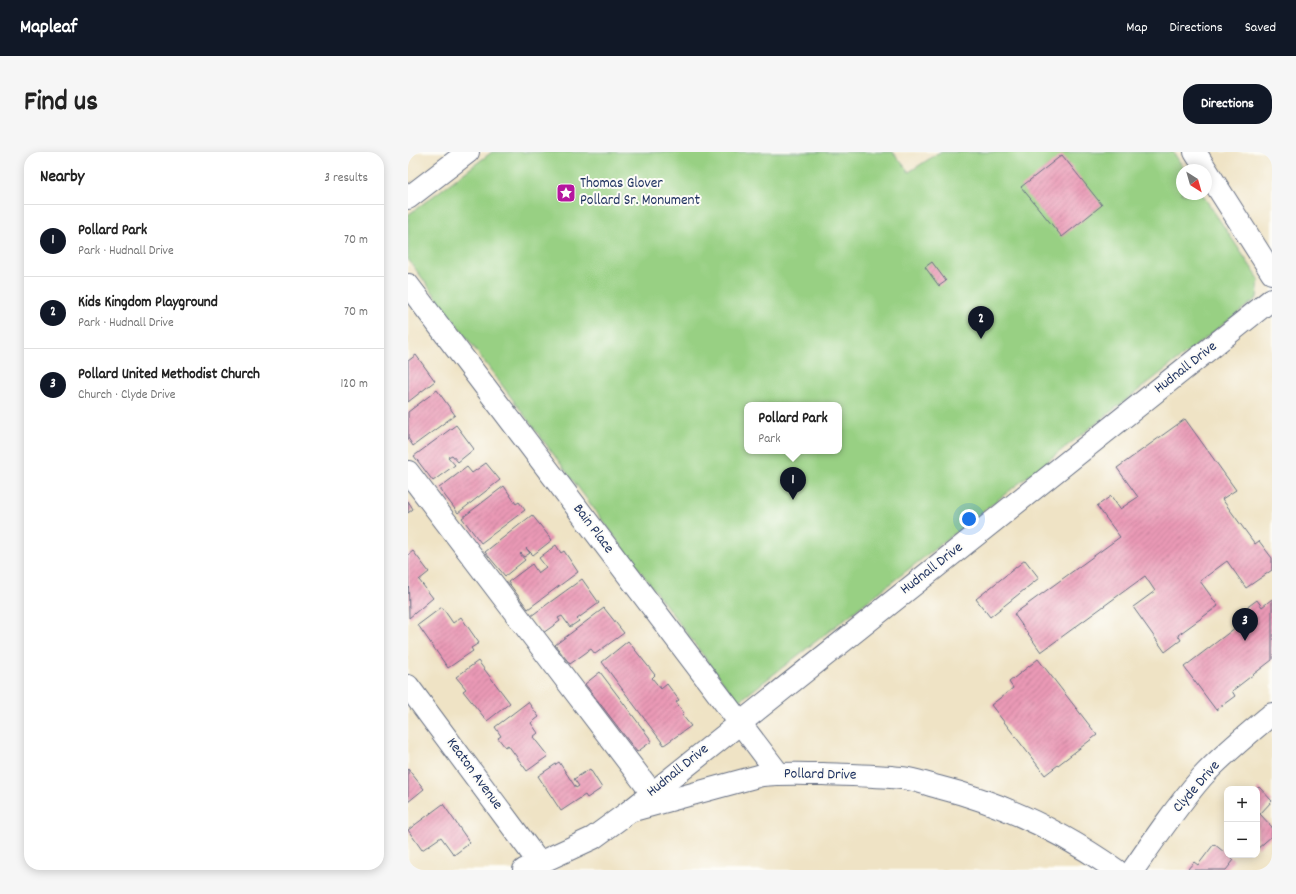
<!DOCTYPE html>
<html lang="en">
<head>
<meta charset="utf-8">
<style>
	:root { --surface:#fff; --page:#f6f6f6; --text:#222; --muted:#767676; --line:#e0e0e0; --accent:#111827 }
	body { margin:0; font-family:Dekko,sans-serif; background:var(--page); color:var(--text) }
	.controls { position:absolute; right:12px; bottom:12px; display:grid; overflow:hidden; border-radius:8px; box-shadow:0 2px 10px #0003 }
	.controls button { width:36px; height:36px; display:grid; place-items:center; padding:0; border:0; border-bottom:1px solid var(--line); background:var(--surface); color:var(--text); font:20px sans-serif }
	.compass { position:absolute; left:768px; top:12px; width:36px; height:36px; border-radius:50%; background:var(--surface); box-shadow:0 2px 10px #0003; rotate:143deg }
	.you { position:absolute; left:561px; top:367px; width:14px; height:14px; margin:-10px; border:3px solid #fff; border-radius:50%; background:#1a73e8; box-shadow:0 0 0 6px #1a73e833 }
	.badge { display:grid; place-items:center; width:26px; height:26px; border-radius:50%; background:var(--accent); color:#fff; font-size:13px; font-weight:700 }
	.pin { position:absolute; translate:-50% -33px; filter:drop-shadow(0 1px 2px #0008) }
	.pin::after { content:''; position:absolute; top:21px; width:14px; height:12px; background:inherit; clip-path:polygon(0 0,100% 0,50% 100%) }
	.popup { position:absolute; left:336px; top:250px; width:98px; height:52px; box-sizing:border-box; display:grid; place-content:center; border-radius:8px; background:var(--surface); filter:drop-shadow(0 1px 3px #0005); font-size:13px; white-space:nowrap; color:var(--muted) }
	.popup b { font-size:15px; color:var(--text) }
	.popup::after { content:''; position:absolute; left:50%; top:100%; margin-left:-8px; border:8px solid transparent; border-top-color:var(--surface) }
	.list { margin:0; padding:0; list-style:none }
	h2 { display:flex; justify-content:space-between; align-items:center; height:52px; margin:0; padding:0 16px; font-size:17px }
	h2 small { font-size:13px; font-weight:400; color:var(--muted) }
	.list li { display:grid; grid-template-columns:26px 1fr auto; gap:12px; align-items:center; box-sizing:border-box; height:72px; padding:0 16px; border-top:1px solid var(--line) }
	.list b { display:block; font-size:15px; white-space:nowrap }
	.list p { margin:0; font-size:13px; white-space:nowrap; color:var(--muted) }
	.list em { font-size:13px; font-style:normal; color:var(--muted) }
	.map { position:relative; flex:none; width:864px; height:718px; overflow:hidden; border-radius:16px }
	header { display:flex; align-items:center; gap:24px; box-sizing:border-box; height:56px; padding:0 20px; background:var(--accent); color:#fff }
	header strong { font-size:19px }
	nav { display:flex; gap:22px; margin-inline-start:auto; font-size:14px }
	.intro { display:flex; align-items:center; justify-content:space-between; box-sizing:border-box; height:96px; padding:0 24px }
	h1 { margin:0; font-size:28px }
	.button { padding:10px 18px; border-radius:16px; background:var(--accent); color:#fff; font-size:14px; font-weight:700 }
	main { display:flex; gap:24px; padding:0 24px }
	aside { flex:1; background:var(--surface); border-radius:16px; box-shadow:0 2px 10px #0003 }
	.map>svg:first-child { display:block }
	.green { fill:#98d083; stroke:#5a8070; fill-rule:evenodd }
	.building { fill:url(#building-hatch) }
	.lines { fill:none; stroke-linecap:round; stroke-linejoin:round }
	.minor-casing { stroke:#656e82; stroke-width:24 }
	.minor { stroke:#fff; stroke-width:22 }
	.labels { text-anchor:middle; dominant-baseline:central; stroke-width:4; stroke-linejoin:round; paint-order:stroke }
	.poi-label { font-size:15px; fill:#1b2f5e; stroke:#fdfcf7; text-anchor:start }
	.street-label { font-size:15px; fill:#1b2f5e; stroke:#fdfcf7 }
</style>
</head>
<body>
<header>
<strong>Mapleaf</strong>
<nav><a>Map</a><a>Directions</a><a>Saved</a></nav>
</header>
<div class="intro"><h1>Find us</h1><a class="button">Directions</a></div>
<main>
<aside>
<h2>Nearby<small>3 results</small></h2>
<ul class="list">
<li><span class="badge">1</span><div><b>Pollard Park</b><p>Park · Hudnall Drive</p></div><em>70 m</em></li>
<li><span class="badge">2</span><div><b>Kids Kingdom Playground</b><p>Park · Hudnall Drive</p></div><em>70 m</em></li>
<li><span class="badge">3</span><div><b>Pollard United Methodist Church</b><p>Church · Clyde Drive</p></div><em>120 m</em></li>
</ul>
</aside>
<div class="map">
<svg width="864" height="718" viewBox="0 0 864 718">
	<defs>
		<pattern id="building-hatch" width="6" height="6" patternUnits="userSpaceOnUse"><rect width="6" height="6" fill="#ea99b5"/><path d="M-1 1l2-2M0 6l6-6M5 7l2-2" fill="none" stroke="#bd7d96"/></pattern>
	</defs>
	<rect width="100%" height="100%" fill="#fdfcf7"/>
	<filter id="ink" filterUnits="userSpaceOnUse"><feTurbulence type="fractalNoise" baseFrequency=".025" numOctaves="2"/><feDisplacementMap in="SourceGraphic" scale="8" xChannelSelector="R" yChannelSelector="G"/><feConvolveMatrix kernelMatrix="1 2 1 2 8 2 1 2 1" color-interpolation-filters="sRGB"/></filter>
	<filter id="wash" filterUnits="userSpaceOnUse"><feTurbulence type="fractalNoise" baseFrequency=".012" numOctaves="4" result="noise"/><feDisplacementMap in="SourceGraphic" scale="16" xChannelSelector="R" yChannelSelector="G"/><feGaussianBlur stdDeviation="0.9" result="paint"/><feColorMatrix in="noise" values="0 0 0 0 0 0 0 0 0 0 0 0 0 0 0 0 0 1.4 0 .05"/><feComposite in="paint" operator="in"/></filter>
	<g filter="url(#wash)">
		<rect width="100%" height="100%" fill="#efe3c5"/>
		<path class="green" d="M84 0H485L501 20 532 0H765L777 18H774V42H794L851 127 849 146 330 550 0 107V63ZM339 253H431V299H339Z"/>
		<g id="blocks">
			<g class="building">
				<path d="M654 3 694 53 654 85 613 35Z"/>
				<path d="M524 110 538 129 531 134 517 115Z"/>
				<path d="M8 203 27 229 0 250V209Z"/>
				<path d="M29 238 47 263 5 294 0 286V260Z"/>
				<path d="M777 267 828 338 814 347 847 392 851 389 864 406V418L838 436 819 409 792 429 810 454 770 483 773 488 757 500 725 455 747 439 737 424 633 500 606 462 712 385 689 354 703 344 712 357 730 345 709 316Z"/>
				<path d="M48 273 66 297 50 310 44 303 40 305 47 313 25 329 6 304Z"/>
				<path d="M78 311 92 328 50 361 31 336 59 315 64 321Z"/>
				<path d="M96 334 108 352 111 350 117 358 73 391 54 366Z"/>
				<path d="M0 349 5 357 0 361Z"/>
				<path d="M124 363 144 388 125 403 118 396 122 401 116 405 113 401 112 402 117 408 97 424 77 400Z"/>
				<path d="M148 393 153 401 156 399 170 420 120 457 100 430 124 412 130 421 138 415 131 406Z"/>
				<path d="M5 399 21 420 11 428 25 446 1 466 0 403Z"/>
				<path d="M617 408 631 426 582 465 568 447Z"/>
				<path d="M174 427 191 451 169 467 171 469 162 475 154 464 150 466 152 469 135 481 123 464Z"/>
				<path d="M864 447V508L824 539 827 544 808 558 776 515 836 469 830 462 849 448 854 455Z"/>
				<path d="M34 455 45 471 53 465 71 491 63 496 65 499 40 516 10 473Z"/>
				<path d="M196 456 216 481 187 502 183 497 162 512 147 493Z"/>
				<path d="M220 489 247 523 244 526 253 537 259 532 271 548 268 550 276 561 274 563 283 574 256 593 194 510Z"/>
				<path d="M630 507 689 583 637 623 583 553 605 536 601 530Z"/>
				<path d="M70 509 102 551 79 569 55 539 58 537 48 525Z"/>
				<path d="M192 520 244 589 229 600 177 532Z"/>
				<path d="M120 550 131 565 123 571 130 581 125 585 140 604 119 619 100 593 97 595 90 586 93 584 87 575Z"/>
				<path d="M151 610 168 636 171 634 166 627 182 617 194 636 179 646 177 643 153 659 130 624Z"/>
				<path d="M0 617 16 637 0 650Z"/>
				<path d="M851 635 864 649 852 662 864 675V684L849 697V637Z"/>
				<path d="M35 652 62 691 46 703 33 685 14 698 0 678Z"/>
				<path d="M806 692 826 708 818 718H779L786 710 790 713Z"/>
			</g>
		</g>
	</g>
	<g filter="url(#ink)">
		<use href="#blocks" fill-opacity="0" stroke="#656e82" stroke-width="1"/>
		<g class="lines">
			<defs>
				<g id="minor">
					<path d="M787 0 864 121"/>
					<path d="M0 46 60 0"/>
					<path d="M0 133 370 621"/>
					<path d="M0 320 244 641"/>
					<path d="M0 534 132 712"/>
					<path d="M222 659 864 147"/>
					<path d="M116 718 185 686 222 659 354 623C374 621 395 622 415 622 441 623 468 623 494 626 506 627 518 632 530 635 594 651 654 680 708 718"/>
					<path d="M725 718C747 686 769 654 794 625 815 602 840 582 864 562"/>
				</g>
			</defs>
			<use href="#minor" class="minor-casing"/>
			<use href="#minor" class="minor"/>
		</g>
	</g>
	<defs>
		<symbol id="sight-square" viewBox="-11 -11 22 22"><rect x="-9" y="-9" width="18" height="18" rx="4" fill="#b5179e" stroke="#fdfcf7"/><path d="M0-6L1.8-2.2L6-1.7L2.9 1.2L3.7 5.4L0 3.3L-3.7 5.4L-2.9 1.2L-6-1.7L-1.8-2.2Z" fill="#fff"/></symbol>
	</defs>
	<g fill-rule="evenodd">
		<use href="#sight-square" x="147" y="30" width="22" height="22"/>
	</g>
	<g class="labels">
		<g class="poi-label">
			<text x="172" y="32">Thomas Glover<tspan x="172" dy="17">Pollard Sr. Monument</tspan></text>
		</g>
		<g class="street-label">
			<text transform="translate(778 216) rotate(-38)">Hudnall Drive</text>
			<text transform="translate(185 377) rotate(53)">Bain Place</text>
			<text transform="translate(524 417) rotate(-38)">Hudnall Drive</text>
			<text transform="translate(270 619) rotate(-39)">Hudnall Drive</text>
			<text transform="translate(66 622) rotate(54)">Keaton Avenue</text>
			<text transform="translate(412 623) rotate(1)">Pollard Drive</text>
			<text transform="translate(789 635) rotate(-49)">Clyde Drive</text>
		</g>
	</g>
</svg>
<div class="controls">
<button>+</button>
<button>−</button>
</div>
<svg class="compass" viewBox="-18 -18 36 36"><path d="M0-13l5 13h-10z" fill="#e53935"/><path d="M0 13l5-13h-10z" fill="#767676"/></svg>
<div class="you"></div>
<div class="pin badge" style="left:385px;top:348px">1</div>
<div class="popup"><b>Pollard Park</b>Park</div>
<div class="pin badge" style="left:573px;top:187px">2</div>
<div class="pin badge" style="left:837px;top:489px">3</div>
</div>
</main>
</body>
</html>
